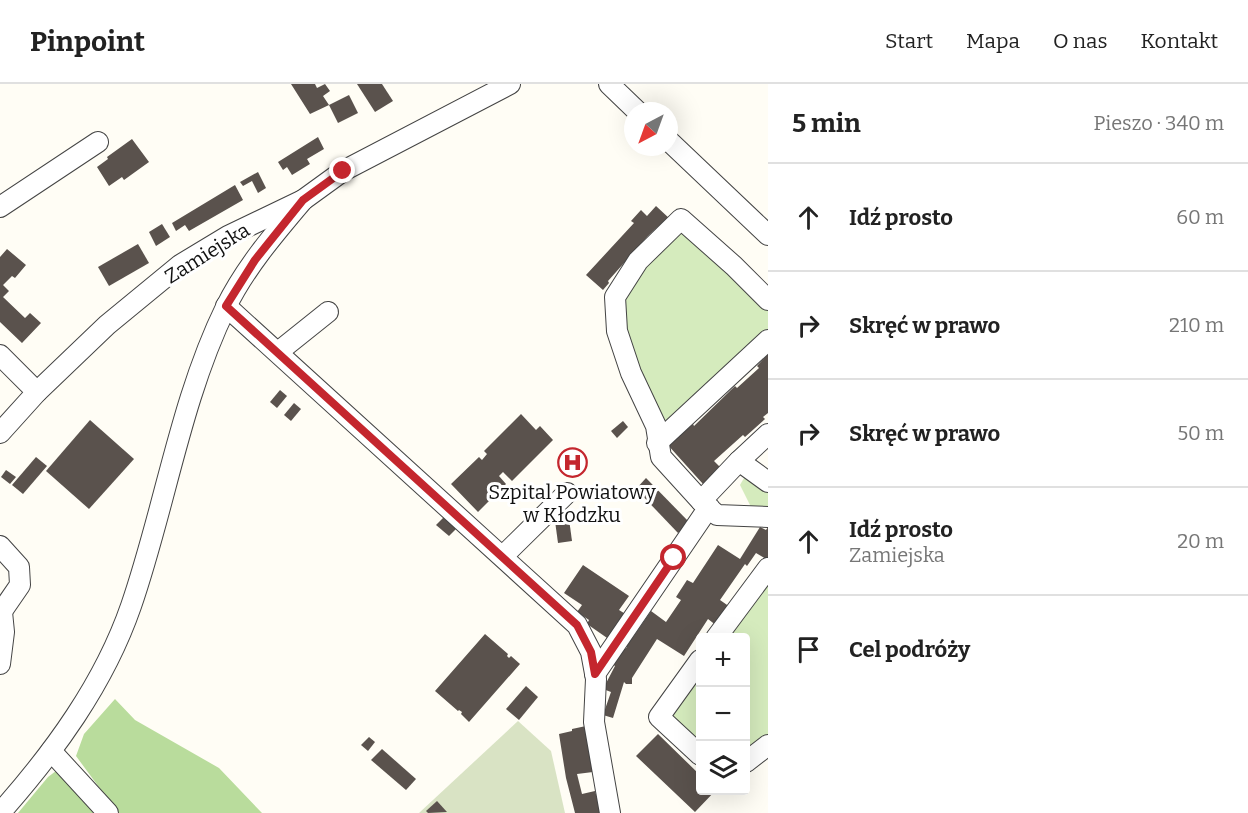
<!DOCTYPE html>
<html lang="pl">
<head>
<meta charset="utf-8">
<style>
	:root { --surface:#fff; --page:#f2f2f2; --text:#222; --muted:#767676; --line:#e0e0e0 }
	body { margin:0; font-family:Bitter,serif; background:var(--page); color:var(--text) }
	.controls { position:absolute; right:18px; bottom:18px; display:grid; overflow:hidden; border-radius:6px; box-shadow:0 6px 24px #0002 }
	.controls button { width:54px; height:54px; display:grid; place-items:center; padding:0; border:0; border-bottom:2px solid var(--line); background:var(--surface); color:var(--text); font:30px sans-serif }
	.compass { position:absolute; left:624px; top:18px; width:54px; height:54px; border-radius:50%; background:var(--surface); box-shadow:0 6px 24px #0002; rotate:221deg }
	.stop { position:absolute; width:18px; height:18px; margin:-14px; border:4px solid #c4262e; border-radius:50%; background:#fff }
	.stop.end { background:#c4262e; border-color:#fff; box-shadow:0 2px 6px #0008 }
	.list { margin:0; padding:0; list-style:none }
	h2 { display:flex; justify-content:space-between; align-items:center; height:78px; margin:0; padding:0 24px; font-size:26px }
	h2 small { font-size:20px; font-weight:400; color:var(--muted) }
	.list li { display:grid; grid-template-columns:39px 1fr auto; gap:18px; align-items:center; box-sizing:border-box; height:108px; padding:0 24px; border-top:2px solid var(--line) }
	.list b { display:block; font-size:22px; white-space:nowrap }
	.list p { margin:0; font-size:20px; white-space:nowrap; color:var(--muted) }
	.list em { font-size:20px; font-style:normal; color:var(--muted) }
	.icon { flex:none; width:33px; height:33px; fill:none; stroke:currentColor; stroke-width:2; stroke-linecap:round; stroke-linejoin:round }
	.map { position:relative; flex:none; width:768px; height:729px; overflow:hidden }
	header { display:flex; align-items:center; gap:36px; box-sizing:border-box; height:84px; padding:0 30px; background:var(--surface); border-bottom:2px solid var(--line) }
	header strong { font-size:28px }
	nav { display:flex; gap:33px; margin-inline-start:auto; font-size:21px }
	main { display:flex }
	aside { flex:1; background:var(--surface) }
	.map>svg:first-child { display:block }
	.green { fill:#d5ebbd }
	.forest { fill:#b9dc9c }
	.cemetery { fill:#d9e3c4 }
	.building { fill:#5a524d }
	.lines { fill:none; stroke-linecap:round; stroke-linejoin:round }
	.minor-casing { stroke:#444; stroke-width:22 }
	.minor { stroke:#fff; stroke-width:20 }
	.route { stroke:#c4262e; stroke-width:8 }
	.labels { text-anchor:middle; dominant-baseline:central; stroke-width:6; stroke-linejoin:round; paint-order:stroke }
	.street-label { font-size:20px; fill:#111; stroke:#fff }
	.poi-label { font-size:20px; fill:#111; stroke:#fff }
</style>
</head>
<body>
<header>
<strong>Pinpoint</strong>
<nav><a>Start</a><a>Mapa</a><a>O nas</a><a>Kontakt</a></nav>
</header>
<main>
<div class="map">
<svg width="768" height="729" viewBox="0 0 768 729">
	<rect width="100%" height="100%" fill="#fffdf5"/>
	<g class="green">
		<path d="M680 145 768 222V249L669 340 661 339 631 275 620 231 626 203Z"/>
		<path d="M744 394H747L768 405V428L753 427 740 401Z"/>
		<path d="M768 491V655L746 672V554H722Z"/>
		<path d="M700 583V666L671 637V624Z"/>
	</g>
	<g class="forest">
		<path d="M115 615 135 636 219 684 262 729H118L76 672 84 650Z"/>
		<path d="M56 687 66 689 97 729H18L48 693Z"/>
	</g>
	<path class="cemetery" d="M518 637 551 667 565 729H419Z"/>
	<g class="building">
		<path d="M291 0H315L317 4 325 0 330 7 323 12 329 21 310 30Z"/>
		<path d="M357 0H382L393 17 375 28Z"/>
		<path d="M349 11 358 29 338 39 329 21Z"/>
		<path d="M318 53 324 65 307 75 310 80 292 91 287 83 283 86 278 78Z"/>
		<path d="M132 55 149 78 124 96 122 93 109 102 97 83 108 75 107 73Z"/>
		<path d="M258 88 266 104 258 109 252 97 243 102 240 98Z"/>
		<path d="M235 101 243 116 189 147 185 141 176 147 172 139Z"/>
		<path d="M656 122 670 135 665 141 662 139 648 152 608 197 609 199 603 206 586 191 634 139 631 137 641 126 647 132Z"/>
		<path d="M162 140 170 153 156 162 149 148Z"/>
		<path d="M138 160 149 179 109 202 98 183Z"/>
		<path d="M7 165 26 181 15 194 12 192 3 201 9 207 3 213 25 234 30 229 41 239 22 259 0 238V173Z"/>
		<path d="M768 270V329L763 333 765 335 745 353 743 351 714 377 721 384 703 400 667 360 685 344 686 346 693 340 694 342 735 302 737 304 759 284 757 282Z"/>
		<path d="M280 306 287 312 277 324 270 318Z"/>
		<path d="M294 319 301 325 291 337 284 331Z"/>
		<path d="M521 330 536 346 540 342 553 356 512 397 503 388 499 392 506 400 478 428 451 400 479 373 482 376 487 370 484 367Z"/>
		<path d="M90 336 134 375 89 425 46 387Z"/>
		<path d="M623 337 628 343 617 354 611 347Z"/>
		<path d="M36 373 47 382 23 410 12 401Z"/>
		<path d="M6 386 16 393 10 400 1 393Z"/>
		<path d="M646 394 689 438 678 449 636 405Z"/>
		<path d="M444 433 456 445 449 452 436 441Z"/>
		<path d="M569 435 572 457 558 459 555 437Z"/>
		<path d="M760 443 766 446 768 443V476L756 469 747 482 745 480 720 516 730 523 717 542 708 535 684 572 657 555 632 594V600H626L624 598 613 634 603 631 611 608 603 605 615 582 609 577 620 561 625 565 627 563 621 559 627 550 633 553 651 527 666 538 681 516 676 513 687 496 693 499 718 461 740 475Z"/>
		<path d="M583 481 629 512 619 526 627 531 610 556 587 540 589 536 577 528 582 521 564 509Z"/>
		<path d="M485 550 508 570 507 572 509 574 511 572 520 580 469 638 461 630 462 628 459 626 458 627 435 607Z"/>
		<path d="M526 602 538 613 519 636 506 625Z"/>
		<path d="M586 642 593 688 577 690 582 710 595 707 601 729H575L566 694 559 650 572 647V645Z"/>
		<path d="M658 650 700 691V706H716L695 728 636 672Z"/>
		<path d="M369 653 375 658 368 667 361 661Z"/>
		<path d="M382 665 416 695 406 706 371 676Z"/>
		<path d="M437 717 447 728 428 729 426 727Z"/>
	</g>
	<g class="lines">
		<defs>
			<g id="minor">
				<path d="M609 0 637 27"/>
				<path d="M669 57 768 151"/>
				<path d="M0 123 98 58"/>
				<path d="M226 222 577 541 591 568 596 595 594 638 610 729"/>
				<path d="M278 268 328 228"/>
				<path d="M0 271 37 308"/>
				<path d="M0 349 37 308 107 241 180 181 228 152 303 116 343 87 510 0"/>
				<path d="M657 359 768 256"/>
				<path d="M739 377 768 350"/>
				<path d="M768 398 739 377 701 417 717 431 768 433"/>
				<path d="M701 417 661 373 656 342 631 289 617 247 615 213 638 177 681 135 734 182 768 216"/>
				<path d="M0 462 19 483 20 501 0 530"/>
				<path d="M503 472 567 409"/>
				<path d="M716 554 768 484"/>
				<path d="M700 576 659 633 700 671"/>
				<path d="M0 580 4 548 2 528"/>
				<path d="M595 590 709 423"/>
				<path d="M51 667 108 729"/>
				<path d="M746 678 768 661"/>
				<path d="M0 729C54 668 104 600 131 522 165 424 180 317 226 223 245 184 275 149 303 116"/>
			</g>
		</defs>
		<use href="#minor" class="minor-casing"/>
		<use href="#minor" class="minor"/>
	</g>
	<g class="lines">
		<path class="route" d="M343 87 303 116 255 176 226 222 577 541 591 568 595 590 674 474"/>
	</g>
	<defs>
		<symbol id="hospital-ring" viewBox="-11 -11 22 22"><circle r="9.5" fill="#fff" stroke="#c4262e" stroke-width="1.5"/><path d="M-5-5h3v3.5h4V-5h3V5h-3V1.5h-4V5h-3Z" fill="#c4262e"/></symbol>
	</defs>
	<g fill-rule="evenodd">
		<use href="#hospital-ring" x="556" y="362" width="33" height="33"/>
	</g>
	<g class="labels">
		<g class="street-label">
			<text transform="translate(207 169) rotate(-32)">Zamiejska</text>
		</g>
		<g class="poi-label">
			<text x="572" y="408">Szpital Powiatowy<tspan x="572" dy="23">w Kłodzku</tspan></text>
		</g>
	</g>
</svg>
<div class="controls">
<button>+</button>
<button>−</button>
<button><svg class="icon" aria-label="layers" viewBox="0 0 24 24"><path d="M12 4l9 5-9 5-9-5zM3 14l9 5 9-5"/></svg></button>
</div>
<svg class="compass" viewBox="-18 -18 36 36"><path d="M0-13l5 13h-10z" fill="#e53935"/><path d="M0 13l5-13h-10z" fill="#767676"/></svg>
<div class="stop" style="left:674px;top:474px"></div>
<div class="stop end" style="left:343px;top:87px"></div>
</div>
<aside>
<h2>5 min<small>Pieszo · 340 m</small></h2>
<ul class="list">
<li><svg class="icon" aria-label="ahead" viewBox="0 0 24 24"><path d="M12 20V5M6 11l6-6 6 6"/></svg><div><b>Idź prosto</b></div><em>60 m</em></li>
<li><svg class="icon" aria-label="right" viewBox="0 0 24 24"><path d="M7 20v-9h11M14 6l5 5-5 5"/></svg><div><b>Skręć w prawo</b></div><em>210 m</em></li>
<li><svg class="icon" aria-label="right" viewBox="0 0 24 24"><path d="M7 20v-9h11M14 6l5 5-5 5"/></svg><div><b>Skręć w prawo</b></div><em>50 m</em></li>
<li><svg class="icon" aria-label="ahead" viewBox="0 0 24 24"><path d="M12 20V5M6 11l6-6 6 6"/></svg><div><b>Idź prosto</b><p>Zamiejska</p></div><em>20 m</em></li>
<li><svg class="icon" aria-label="arrive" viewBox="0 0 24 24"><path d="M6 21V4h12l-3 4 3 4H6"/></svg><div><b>Cel podróży</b></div></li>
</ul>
</aside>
</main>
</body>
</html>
